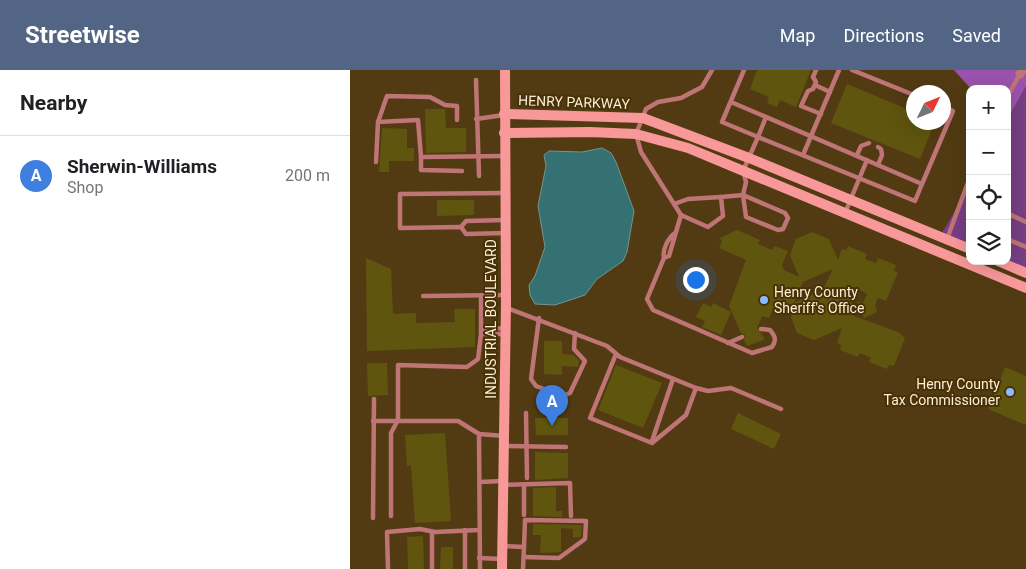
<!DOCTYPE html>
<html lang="en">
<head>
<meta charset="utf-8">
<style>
	:root { --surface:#fff; --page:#f6f6f6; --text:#202124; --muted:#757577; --line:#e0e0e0; --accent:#526585 }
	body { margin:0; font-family:Roboto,sans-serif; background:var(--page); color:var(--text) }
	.controls { position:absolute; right:15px; top:15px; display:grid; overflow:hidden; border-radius:10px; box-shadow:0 5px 20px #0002 }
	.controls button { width:45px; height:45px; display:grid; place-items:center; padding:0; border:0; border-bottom:1px solid var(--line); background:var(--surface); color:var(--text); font:25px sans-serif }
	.compass { position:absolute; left:556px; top:15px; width:45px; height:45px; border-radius:50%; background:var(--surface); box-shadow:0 5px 20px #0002; rotate:47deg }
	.you { position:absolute; left:345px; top:209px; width:18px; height:18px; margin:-12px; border:4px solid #fff; border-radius:50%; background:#1a73e8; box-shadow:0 0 0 8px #1a73e833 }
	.badge { display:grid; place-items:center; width:32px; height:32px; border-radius:50%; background:var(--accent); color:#fff; font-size:16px; font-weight:700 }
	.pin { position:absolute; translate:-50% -41px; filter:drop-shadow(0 1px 2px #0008) }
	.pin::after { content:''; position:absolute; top:26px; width:18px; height:15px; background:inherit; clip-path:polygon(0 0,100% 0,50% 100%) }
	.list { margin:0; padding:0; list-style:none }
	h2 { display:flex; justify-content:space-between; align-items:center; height:65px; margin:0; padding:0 20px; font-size:21px }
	h2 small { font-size:16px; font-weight:400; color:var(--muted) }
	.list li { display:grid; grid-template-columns:32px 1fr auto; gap:15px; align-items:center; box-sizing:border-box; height:80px; padding:0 20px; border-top:1px solid var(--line) }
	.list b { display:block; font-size:19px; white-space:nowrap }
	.list p { margin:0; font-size:16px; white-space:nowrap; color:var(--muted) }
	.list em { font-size:16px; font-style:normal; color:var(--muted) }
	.icon { flex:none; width:28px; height:28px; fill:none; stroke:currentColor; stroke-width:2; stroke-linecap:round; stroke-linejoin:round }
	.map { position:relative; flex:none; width:676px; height:499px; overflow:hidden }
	header { display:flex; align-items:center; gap:30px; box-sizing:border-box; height:70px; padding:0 25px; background:var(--accent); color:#fff }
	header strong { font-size:24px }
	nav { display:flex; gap:28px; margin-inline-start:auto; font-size:18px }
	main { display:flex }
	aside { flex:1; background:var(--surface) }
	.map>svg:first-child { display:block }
	.green { fill:#763e84 }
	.forest { fill:#9a52ac }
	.water { fill:#357072; stroke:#719691 }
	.building { fill:#60550f; fill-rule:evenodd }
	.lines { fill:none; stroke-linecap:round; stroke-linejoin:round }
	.lane { stroke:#bf7475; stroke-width:4.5 }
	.street { stroke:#bf7475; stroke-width:9 }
	.secondary { stroke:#f89899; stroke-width:10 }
	.poi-dot { fill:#8eb9fc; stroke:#473105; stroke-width:2 }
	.labels { text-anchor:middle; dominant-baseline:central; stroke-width:4; stroke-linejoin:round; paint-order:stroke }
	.street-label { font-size:14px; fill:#fceed8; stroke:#473105 }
	.poi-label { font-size:14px; fill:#fceed8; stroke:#473105; text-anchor:start }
</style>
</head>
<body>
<header>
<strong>Streetwise</strong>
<nav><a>Map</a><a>Directions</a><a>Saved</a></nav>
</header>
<main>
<aside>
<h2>Nearby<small></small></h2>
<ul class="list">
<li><span class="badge" style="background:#3f7fe0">A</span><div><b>Sherwin-Williams</b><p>Shop</p></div><em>200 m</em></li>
</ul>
</aside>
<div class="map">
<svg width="676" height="499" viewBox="0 0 676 499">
	<rect width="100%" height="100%" fill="#523b12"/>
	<g class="green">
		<path d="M676 16V205L657 191V50Z"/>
		<path d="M620 115V181L589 168Z"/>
	</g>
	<path class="forest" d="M604 0H676V16L657 50V19H621Z"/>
	<path class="water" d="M252 78 261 83 266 92 284 141 277 182 273 191 247 209 235 225 205 235 185 234 180 225 179 215 185 206 195 177 188 136 196 96 194 85 199 81 232 82Z"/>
	<g class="building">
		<path d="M407 0H461L446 37 430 30 427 37 417 33 419 27 400 19Z"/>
		<path d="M497 14 564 42V52H585L570 89 481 53Z"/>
		<path d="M75 39H95L96 58H116V82L76 83Z"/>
		<path d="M32 58 57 59V78H64V91H39V102H29Z"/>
		<path d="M87 130H124V145L87 146Z"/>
		<path d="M387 160 410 170 408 174 422 180 424 176 438 181 432 195 434 200 449 207 440 185 446 169 462 162 479 169 488 190 492 179 496 180 498 176 517 184 515 189 526 193 528 188 546 195 544 201 548 202 536 231 528 228 525 235 527 242 514 248 507 231 513 233 517 224 507 218 498 216 494 226 503 229 498 244 548 262 555 268 544 296 539 295 537 299 519 292 521 288 510 283 508 287 490 280 491 275 487 273 492 258 464 270 447 263 441 247 443 242 426 234 419 248 412 246 407 258 415 269 397 276 394 270 395 265 391 263 379 236 396 190 369 178 372 172 370 168ZM483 199 473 220 444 233 453 212Z"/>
		<path d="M16 188 41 199 43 244 66 243V253L105 252 104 239H125V277L17 281Z"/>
		<path d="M353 233 361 237 363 233 381 242 371 265 352 257 355 251 346 247Z"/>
		<path d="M194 271H212V284L224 285 229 291 228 297 212 296V305L194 304Z"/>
		<path d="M17 293H37L38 325 18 326Z"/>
		<path d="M266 295 312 313 293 358 248 340Z"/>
		<path d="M655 297 676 306V355L638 339Z"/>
		<path d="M388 343 431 364 424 379 381 359Z"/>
		<path d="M185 348H218V365H186Z"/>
		<path d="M95 363 101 451 65 453 61 396H57L55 365Z"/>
		<path d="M185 382 218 383V408L185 410Z"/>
		<path d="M206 417V441H212V447L183 446V418Z"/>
		<path d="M183 454 232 455 231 467 223 468V459L211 458V482L190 483 191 465H183Z"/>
		<path d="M73 466 74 499H58L57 467Z"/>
		<path d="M91 477H103V499H90Z"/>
	</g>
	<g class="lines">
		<g class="lane">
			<path d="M362 0 352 17 331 28 308 32 296 39 286 64 291 82 331 145 358 157 373 146 371 127 393 125 396 112 393 101 408 67 372 52 394 0"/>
			<path d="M466 0 463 7 466 12 463 19 458 21 451 36 471 44"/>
			<path d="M502 0 564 25"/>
			<path d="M126 10 129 106"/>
			<path d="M465 15 480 22"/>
			<path d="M657 27 670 4"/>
			<path d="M381 32 572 114 565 131 408 67 416 47"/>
			<path d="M126 49 154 45"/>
			<path d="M28 52 37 26 80 27 95 35 107 36V50"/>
			<path d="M528 77 531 79 532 85 528 95"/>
			<path d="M453 85 489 0"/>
			<path d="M507 85 511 76 519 73"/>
			<path d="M71 87V100L112 101"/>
			<path d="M26 92 28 52 68 50 71 87 154 86"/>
			<path d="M572 114 603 41 594 38"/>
			<path d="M155 123 50 124V158L111 157 116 164 155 163"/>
			<path d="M393 125 435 143 438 148 433 159 428 160 396 147Z"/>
			<path d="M324 134 338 129 371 127"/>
			<path d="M495 143 517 90"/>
			<path d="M657 143 676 152"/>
			<path d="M111 157 116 151 155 150"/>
			<path d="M325 163C318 168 312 180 314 188L319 186 331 145"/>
			<path d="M597 169 620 107"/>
			<path d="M657 169 676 177"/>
			<path d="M314 188 297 229 303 240 402 283 422 277C427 270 425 266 420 260L411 259"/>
			<path d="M73 226 155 225"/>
			<path d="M157 238 257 276 270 287 346 318 336 345 302 373 240 348 266 284"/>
			<path d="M189 248 181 309 186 316 213 326 220 323 235 291 224 279 225 263"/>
			<path d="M131 260 155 258"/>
			<path d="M131 264H155"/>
			<path d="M378 273 392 267"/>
			<path d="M346 318 358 321 381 318 431 339"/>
			<path d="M176 343 177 408"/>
			<path d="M23 351H108L129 364 130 499"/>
			<path d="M129 364 154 366"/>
			<path d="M302 371 323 309"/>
			<path d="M154 376 216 377"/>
			<path d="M130 412 153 411"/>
			<path d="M153 415 220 413 221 446"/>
			<path d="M174 445V415"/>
			<path d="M41 446V363L48 350V295L117 297 128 289 131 264V225"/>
			<path d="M23 448 24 329"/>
			<path d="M152 476 174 477 173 499"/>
			<path d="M174 487 209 488 235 469 236 451 175 450 174 477"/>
			<path d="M129 488 152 489"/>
			<path d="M38 499 37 462 70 459 85 462 129 460"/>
			<path d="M82 499V462"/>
			<path d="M115 499V460"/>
		</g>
		<path class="street" d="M670 4 672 0"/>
		<g class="secondary">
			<path d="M154 44 293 48 399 88 620 179"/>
			<path d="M154 63 240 62 286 64 338 78 676 218"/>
			<path d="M648 191 676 203"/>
			<path d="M152 499 156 233 155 0"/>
		</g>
	</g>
	<g class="poi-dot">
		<circle cx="414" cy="230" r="5"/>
		<circle cx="660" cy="322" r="5"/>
	</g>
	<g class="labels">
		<g class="street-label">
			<text transform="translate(224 32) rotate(2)">HENRY PARKWAY</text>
			<text transform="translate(141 249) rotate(-90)">INDUSTRIAL BOULEVARD</text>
		</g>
		<g class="poi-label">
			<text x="424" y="222">Henry County<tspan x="424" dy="16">Sheriff's Office</tspan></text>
			<text x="650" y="314" text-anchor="end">Henry County<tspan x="650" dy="16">Tax Commissioner</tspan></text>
		</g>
	</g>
</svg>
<div class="controls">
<button>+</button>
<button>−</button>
<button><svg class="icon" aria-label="locate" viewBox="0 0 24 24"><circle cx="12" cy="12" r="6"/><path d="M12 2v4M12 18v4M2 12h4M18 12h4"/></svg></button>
<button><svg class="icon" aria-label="layers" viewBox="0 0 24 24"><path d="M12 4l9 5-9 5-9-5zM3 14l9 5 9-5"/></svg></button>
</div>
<svg class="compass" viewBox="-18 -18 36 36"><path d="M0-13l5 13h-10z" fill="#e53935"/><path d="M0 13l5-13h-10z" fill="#757577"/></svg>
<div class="you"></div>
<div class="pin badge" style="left:202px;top:356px;background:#3f7fe0">A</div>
</div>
</main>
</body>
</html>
